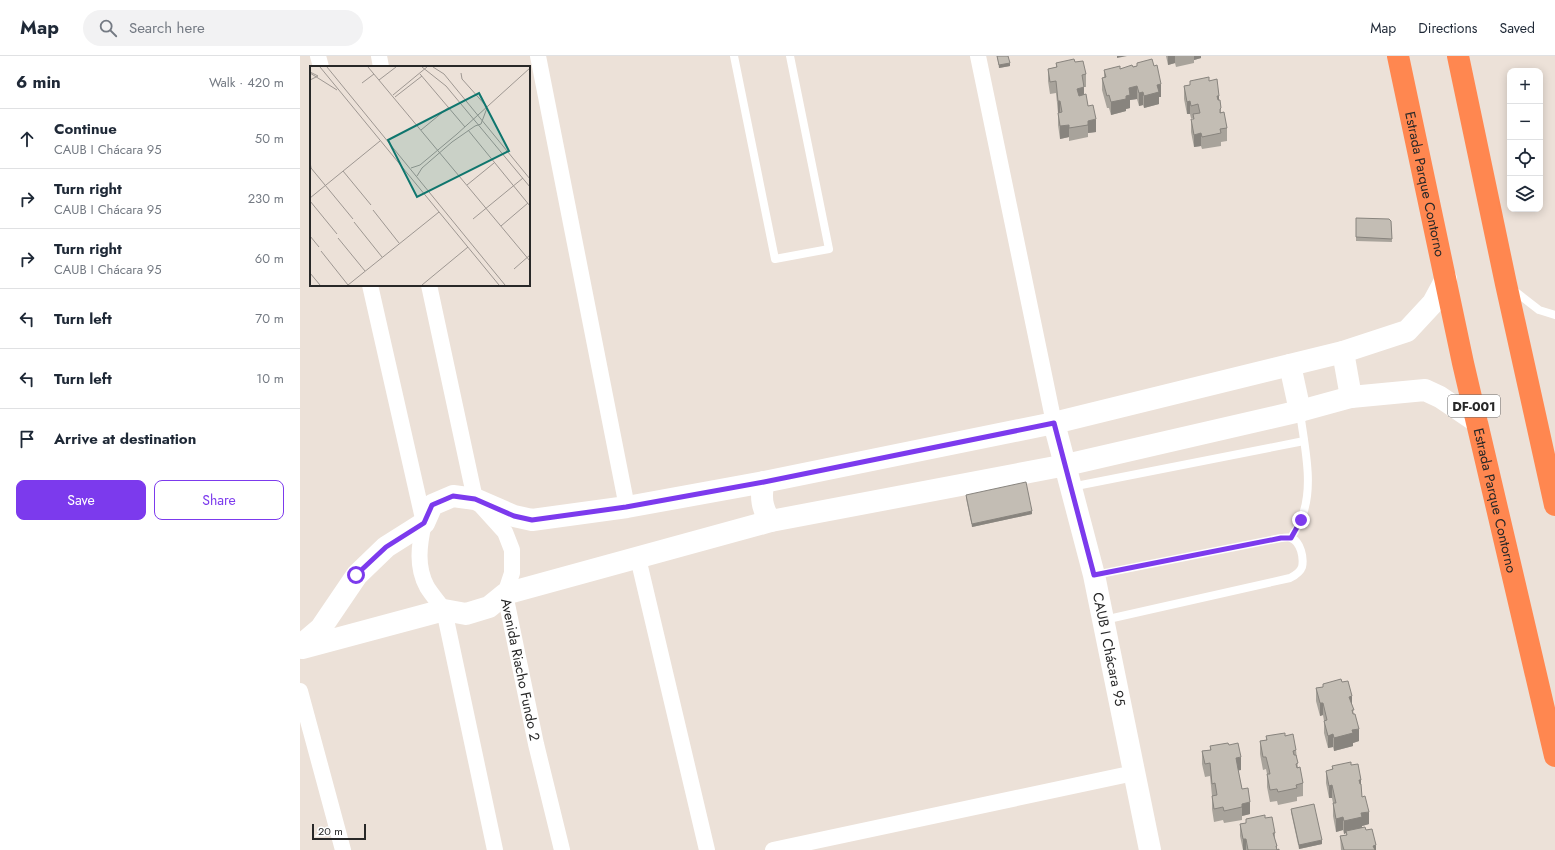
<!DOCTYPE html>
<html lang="en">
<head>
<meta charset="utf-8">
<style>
	:root { --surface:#fff; --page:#f2f2f3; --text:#1f2937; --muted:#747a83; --line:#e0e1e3; --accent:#7c3aed }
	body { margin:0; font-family:Jost,sans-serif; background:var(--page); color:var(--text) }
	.controls { position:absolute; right:12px; top:12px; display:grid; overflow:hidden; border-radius:8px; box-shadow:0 2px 10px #0003 }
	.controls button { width:36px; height:36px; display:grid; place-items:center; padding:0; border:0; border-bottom:1px solid var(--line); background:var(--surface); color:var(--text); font:20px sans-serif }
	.scale { position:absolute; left:12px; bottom:10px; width:54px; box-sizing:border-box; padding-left:4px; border:2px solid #282828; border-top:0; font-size:11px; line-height:14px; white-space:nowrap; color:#282828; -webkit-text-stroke:3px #fff; paint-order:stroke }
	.stop { position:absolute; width:12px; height:12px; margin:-9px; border:3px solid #7c3aed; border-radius:50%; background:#fff }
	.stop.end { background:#7c3aed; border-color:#fff; box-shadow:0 1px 4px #0008 }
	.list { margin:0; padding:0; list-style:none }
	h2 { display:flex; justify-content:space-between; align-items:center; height:52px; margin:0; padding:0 16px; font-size:17px }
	h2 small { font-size:13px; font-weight:400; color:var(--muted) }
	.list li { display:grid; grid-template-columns:26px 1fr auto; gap:12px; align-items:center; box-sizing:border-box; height:60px; padding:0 16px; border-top:1px solid var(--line) }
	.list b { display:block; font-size:15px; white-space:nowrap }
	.list p { margin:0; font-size:13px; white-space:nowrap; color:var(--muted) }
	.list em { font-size:13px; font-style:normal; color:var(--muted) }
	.actions { display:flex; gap:8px; padding:12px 16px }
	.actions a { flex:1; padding:9px 0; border:1px solid var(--accent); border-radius:8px; text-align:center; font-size:14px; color:var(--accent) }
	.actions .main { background:var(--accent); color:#fff }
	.icon { flex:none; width:22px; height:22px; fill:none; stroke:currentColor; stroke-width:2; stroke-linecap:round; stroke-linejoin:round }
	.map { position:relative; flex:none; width:1255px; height:794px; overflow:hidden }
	header { display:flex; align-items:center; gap:24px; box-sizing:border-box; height:56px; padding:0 20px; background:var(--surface); border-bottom:1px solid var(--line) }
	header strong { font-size:19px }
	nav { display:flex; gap:22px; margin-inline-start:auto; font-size:14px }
	.search { width:280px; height:36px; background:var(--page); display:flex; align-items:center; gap:10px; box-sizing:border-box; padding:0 14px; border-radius:22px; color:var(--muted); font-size:15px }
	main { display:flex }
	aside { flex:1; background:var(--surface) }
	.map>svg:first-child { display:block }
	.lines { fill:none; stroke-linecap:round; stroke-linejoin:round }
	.lane { stroke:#fff; stroke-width:8 }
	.street { stroke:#fff; stroke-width:16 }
	.secondary { stroke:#fff; stroke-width:22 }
	.highway { stroke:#ff8750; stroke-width:22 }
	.wall { fill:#a8a39b }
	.shaded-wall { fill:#88847e }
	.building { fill:#c3bdb4; stroke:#88847e }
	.route { stroke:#7c3aed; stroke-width:5 }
	.labels { text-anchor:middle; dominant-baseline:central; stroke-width:3.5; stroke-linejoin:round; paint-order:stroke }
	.shield { fill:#fff; stroke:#686868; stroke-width:1 }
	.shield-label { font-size:13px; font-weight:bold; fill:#282828 }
	.street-label { font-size:14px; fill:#282828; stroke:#fff }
	.inset-road { fill:none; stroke:#9e9792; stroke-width:1 }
	.view { fill:#0f766e; fill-opacity:0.15; stroke:#0f766e; stroke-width:2 }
	.inset-edge { fill:none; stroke:#282828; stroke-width:2 }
</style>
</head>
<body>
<header>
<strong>Map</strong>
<div class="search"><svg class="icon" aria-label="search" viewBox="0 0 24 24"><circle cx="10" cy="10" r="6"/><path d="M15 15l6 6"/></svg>Search here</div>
<nav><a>Map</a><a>Directions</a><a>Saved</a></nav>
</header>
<main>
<aside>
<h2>6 min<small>Walk · 420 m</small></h2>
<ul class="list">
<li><svg class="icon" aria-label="ahead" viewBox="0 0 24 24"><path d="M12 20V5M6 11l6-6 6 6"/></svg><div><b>Continue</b><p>CAUB I Chácara 95</p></div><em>50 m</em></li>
<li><svg class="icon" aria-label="right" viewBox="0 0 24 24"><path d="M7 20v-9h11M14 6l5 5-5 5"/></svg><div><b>Turn right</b><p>CAUB I Chácara 95</p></div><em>230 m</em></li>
<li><svg class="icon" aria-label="right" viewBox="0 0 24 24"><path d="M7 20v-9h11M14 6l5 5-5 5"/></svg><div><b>Turn right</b><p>CAUB I Chácara 95</p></div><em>60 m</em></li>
<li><svg class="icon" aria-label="left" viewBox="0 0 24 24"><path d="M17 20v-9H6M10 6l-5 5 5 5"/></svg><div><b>Turn left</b></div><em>70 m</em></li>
<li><svg class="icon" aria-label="left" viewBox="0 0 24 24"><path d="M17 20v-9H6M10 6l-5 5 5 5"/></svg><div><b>Turn left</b></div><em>10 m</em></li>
<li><svg class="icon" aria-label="arrive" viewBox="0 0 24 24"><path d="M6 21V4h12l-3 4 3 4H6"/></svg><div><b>Arrive at destination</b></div></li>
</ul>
<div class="actions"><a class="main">Save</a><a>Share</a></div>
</aside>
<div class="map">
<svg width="1255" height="794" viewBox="0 0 1255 794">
	<rect width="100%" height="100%" fill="#ece1d8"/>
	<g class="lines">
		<g class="lane">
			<path d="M434 0 475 203 529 193 490 0"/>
			<path d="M1212 233 1239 254 1255 259"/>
			<path d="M771 431 1004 385"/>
			<path d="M991 482C994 476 999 470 1001 463 1015 431 1004 389 1000 356"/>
			<path d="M795 519 981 482C984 482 988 481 991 482 1001 486 1004 502 1002 511 1000 517 994 520 990 522L804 564"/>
		</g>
		<g class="street">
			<path d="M18 0 21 11"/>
			<path d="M79 0 81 11"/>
			<path d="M238 0 327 451"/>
			<path d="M678 0 754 367"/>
			<path d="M70 229 124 467C119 489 116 511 127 531 132 539 139 547 144 554L195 794"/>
			<path id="s1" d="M129 229 175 443 205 476 212 494V517L205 538 236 688 262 794"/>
			<path d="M338 502 407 794"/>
			<path d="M0 635 43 794"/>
			<path d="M473 794 834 717"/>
		</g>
		<g class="secondary">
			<path d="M1043 296 1051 341"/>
			<path d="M990 309 1000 355"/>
			<path id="s2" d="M754 367 794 519 850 794"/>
			<path d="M464 426C460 440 462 454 471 465"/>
			<path d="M0 590 21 572 57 519 86 491 124 467 132 449 153 440 175 443 214 460 232 464 327 451 464 426 754 367 1043 296 1107 275 1133 247 1146 223"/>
			<path d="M2 592 144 554 166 558 189 551 205 538 471 465 766 409 1000 355 1051 341 1125 334 1140 341 1177 366"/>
		</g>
		<g class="highway">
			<path id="s3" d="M1098 0 1163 307 1255 700"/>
			<path d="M1158 0 1206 228 1255 449"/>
		</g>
	</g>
	<g class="wall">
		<path d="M697 0H708L710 10 699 12Z"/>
		<path d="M866 0H901V2L894 4V7L876 11 875 7 868 9Z"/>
		<path d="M775 6 786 18V31H784V39L796 76 788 77V81L769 85V81L760 83 758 69V57L756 37 750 38 748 25V13L756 11V7Z"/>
		<path d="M837 7 861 41H859V48L844 52 843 49 839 50 837 43 830 44V52L826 53V55L811 59 809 52H807L802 34V22L804 21V14L820 13 833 11 837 10Z"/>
		<path d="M890 25H909L919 44 921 52V57L927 72V85L921 86V90L902 93 901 90 894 91 891 76V63H893V62H891L890 58H887L884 43V30L890 29Z"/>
		<path d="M1056 162 1091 165 1092 186 1056 185Z"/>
		<path d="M666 439 732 458 672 471 666 442Z"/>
		<path d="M1042 626 1052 649 1059 685 1053 687V690L1034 695 1033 691 1028 692 1024 677V665L1023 659 1020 660 1016 645V632L1023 631V628Z"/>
		<path d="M966 680H985L996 694 998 712 1003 727V740L997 741V745L978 749 977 745 970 746 967 731V718L966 713 963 714 960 698V685L966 684Z"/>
		<path d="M929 689 941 714H938L942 733 950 758 942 760V764L924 767 923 764 914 766 912 753V740L910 720 905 721 902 708V695L910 694V690Z"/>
		<path d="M1051 709 1061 730 1062 741 1069 768 1062 770V772L1066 774 1076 794H1041L1040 780 1046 779V777L1044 778 1043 774 1036 776 1033 760V747L1032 742H1029L1026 727V715L1032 714V710Z"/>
		<path d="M991 753 1022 788 999 793 991 756Z"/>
		<path d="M965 762 975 777V785L977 790V794H979H943L940 780V768L946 767V763Z"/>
	</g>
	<g class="shaded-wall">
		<path d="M817 0H827L817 2Z"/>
		<path d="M868 0H875V7L868 9Z"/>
		<path d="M894 0H901V2L894 4Z"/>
		<path d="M710 7V10L699 12V9Z"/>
		<path d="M861 28V41H859V48L844 52V40L857 29Z"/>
		<path d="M837 30V43L830 44V52L826 53V55L811 59V46L826 40 829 32Z"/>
		<path d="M784 31V43L777 45V33Z"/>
		<path d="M843 36V49L839 50V37Z"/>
		<path d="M917 40H919V52Z"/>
		<path d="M758 45H760V57L758 58Z"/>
		<path d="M890 45V58H887V46Z"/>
		<path d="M796 63V76L788 77V65Z"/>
		<path d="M769 69V81L760 83V70Z"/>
		<path d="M901 77V90L894 91V79Z"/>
		<path d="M732 455V458L672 471V468Z"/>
		<path d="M1052 640V653L1049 641Z"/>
		<path d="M1020 647H1023V659L1020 660Z"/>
		<path d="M1059 673V685L1053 687V690L1034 695V682L1052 674Z"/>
		<path d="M1033 678V691L1028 692V680Z"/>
		<path d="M941 701V714L936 715V702Z"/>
		<path d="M1059 724H1061V736Z"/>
		<path d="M1032 729V742H1029V730Z"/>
		<path d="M950 746V758L942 760V748Z"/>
		<path d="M1069 756V768L1062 770V773L1046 775V777L1044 778V765L1061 757Z"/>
		<path d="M1043 761V774L1036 776V763Z"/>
		<rect x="943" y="783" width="3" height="11"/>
		<path d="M1022 784V788L999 793V789Z"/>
		<path d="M1076 789V794H1073V790Z"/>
	</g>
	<g class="building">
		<path d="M697 0H708L710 7 699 9Z"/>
		<path d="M774 3 775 6 783 5 786 18 782 19 784 31 777 33 779 40 786 38 788 50 793 49 796 63 788 65V69L769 72V69L760 70 758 57 762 56 760 45H758L756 25 750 26 748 13 757 11 756 7Z"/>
		<path d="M852 3 854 10 857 9 861 28 857 29 859 36 844 40 843 36 839 37 837 30 829 32 830 39 826 40V43L811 46 809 39 807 40 802 22 806 21 804 14 820 10V13L832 9 833 11 837 10V7Z"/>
		<path d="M909 21V25L917 23 919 40H917L918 44H920L921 52 920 53V57L924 56 927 72 920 73 921 77 902 81 901 77 894 79 891 63H894L893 58 900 57 898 48 891 50 890 45 887 46 884 30 890 29V25Z"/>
		<path d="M1056 162 1089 163 1091 165 1092 183 1056 181Z"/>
		<path d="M726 426 732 455 672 468 666 439Z"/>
		<path d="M1041 623 1042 626 1048 625 1052 640 1049 641 1054 654H1052L1053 658H1055L1059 673 1052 674 1053 677 1034 682 1033 678 1028 680 1024 665 1027 664 1023 647H1020L1016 632 1023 631V628Z"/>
		<path d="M985 677V680L993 678 996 694 993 695 994 699H996L998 707 996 708 997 712 1000 711 1003 727 996 729 997 732 978 736 977 733 970 734 967 718H970L969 713 966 701H963L960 685 967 684 966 680Z"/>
		<path d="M928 687 929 689 938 687 941 701 936 702 938 713 942 733 948 732 950 746 942 748V751L924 755 923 751 914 753 912 740 917 739 915 727 912 728 910 707 905 708 902 695 911 694 910 690Z"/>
		<path d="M1051 706V709L1058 708 1061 724H1059L1060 728H1061L1062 741 1065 740 1069 756 1061 757 1062 761 1044 765 1043 761 1036 763 1033 747H1036L1032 729 1029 730 1026 715 1033 713 1032 710Z"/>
		<path d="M1014 748 1022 784 999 789 991 753Z"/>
		<path d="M965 759V762L972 761 975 777H973L977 790H976L977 794 979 793V794H948L946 783H943L940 768 946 767V763Z"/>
		<path d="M1065 771 1066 774 1072 773 1076 789 1073 790 1075 794H1044L1040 780 1047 779 1046 775Z"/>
	</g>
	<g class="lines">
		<path class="route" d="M56 519 86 491 124 467 132 449 153 440 175 443 214 460 232 464 326 451 464 426 754 367 794 519 981 482H991L1001 464"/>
	</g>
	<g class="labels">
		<rect class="shield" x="1148" y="339" width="52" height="22" rx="3"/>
		<g class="shield-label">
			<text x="1174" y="350">DF-001</text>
		</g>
		<g class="street-label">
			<text stroke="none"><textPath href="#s3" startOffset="131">Estrada Parque Contorno</textPath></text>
			<text stroke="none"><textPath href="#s3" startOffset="455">Estrada Parque Contorno</textPath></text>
			<text stroke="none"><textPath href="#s2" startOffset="233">CAUB I Chácara 95</textPath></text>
			<text stroke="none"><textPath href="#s1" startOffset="405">Avenida Riacho Fundo 2</textPath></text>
		</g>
	</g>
	<g transform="translate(10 10)">
		<rect width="220" height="220" fill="#ece1d8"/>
		<path class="inset-road" d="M10 1 189 219M17 1 195 219M58 1 220 195M112 1 136 20 220 121M123 1 134 8 220 113M0 6 8 10 0 14M0 7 27 24M151 7 152 13 177 41M110 8 155 61M69 14 86 1M52 17 64 8M83 29 117 1M85 31 112 10M111 64 139 41M158 64 220 140M0 96 1 102 43 153M101 102 110 99 147 68 220 2M33 105 61 139M107 110 112 102 142 76 165 60 171 58 177 42M157 119 184 97M0 132 70 75M0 135 27 168M63 144 89 177M163 153 213 112M44 156 72 191M191 160 218 137M0 170 9 181M28 172 55 205M11 185 38 219M204 203 220 189M0 207 10 219M38 219 129 146M112 219 158 181"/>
		<path class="view" d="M169 27 199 85 107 131 78 74Z"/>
		<rect width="220" height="220" class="inset-edge"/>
	</g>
</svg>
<div class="controls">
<button>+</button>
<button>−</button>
<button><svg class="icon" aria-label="locate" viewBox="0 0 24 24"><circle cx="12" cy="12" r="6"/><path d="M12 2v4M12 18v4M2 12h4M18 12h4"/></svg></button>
<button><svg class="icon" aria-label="layers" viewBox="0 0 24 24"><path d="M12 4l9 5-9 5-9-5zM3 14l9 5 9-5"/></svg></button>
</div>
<div class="scale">20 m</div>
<div class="stop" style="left:56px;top:519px"></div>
<div class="stop end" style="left:1001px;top:464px"></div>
</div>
</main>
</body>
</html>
